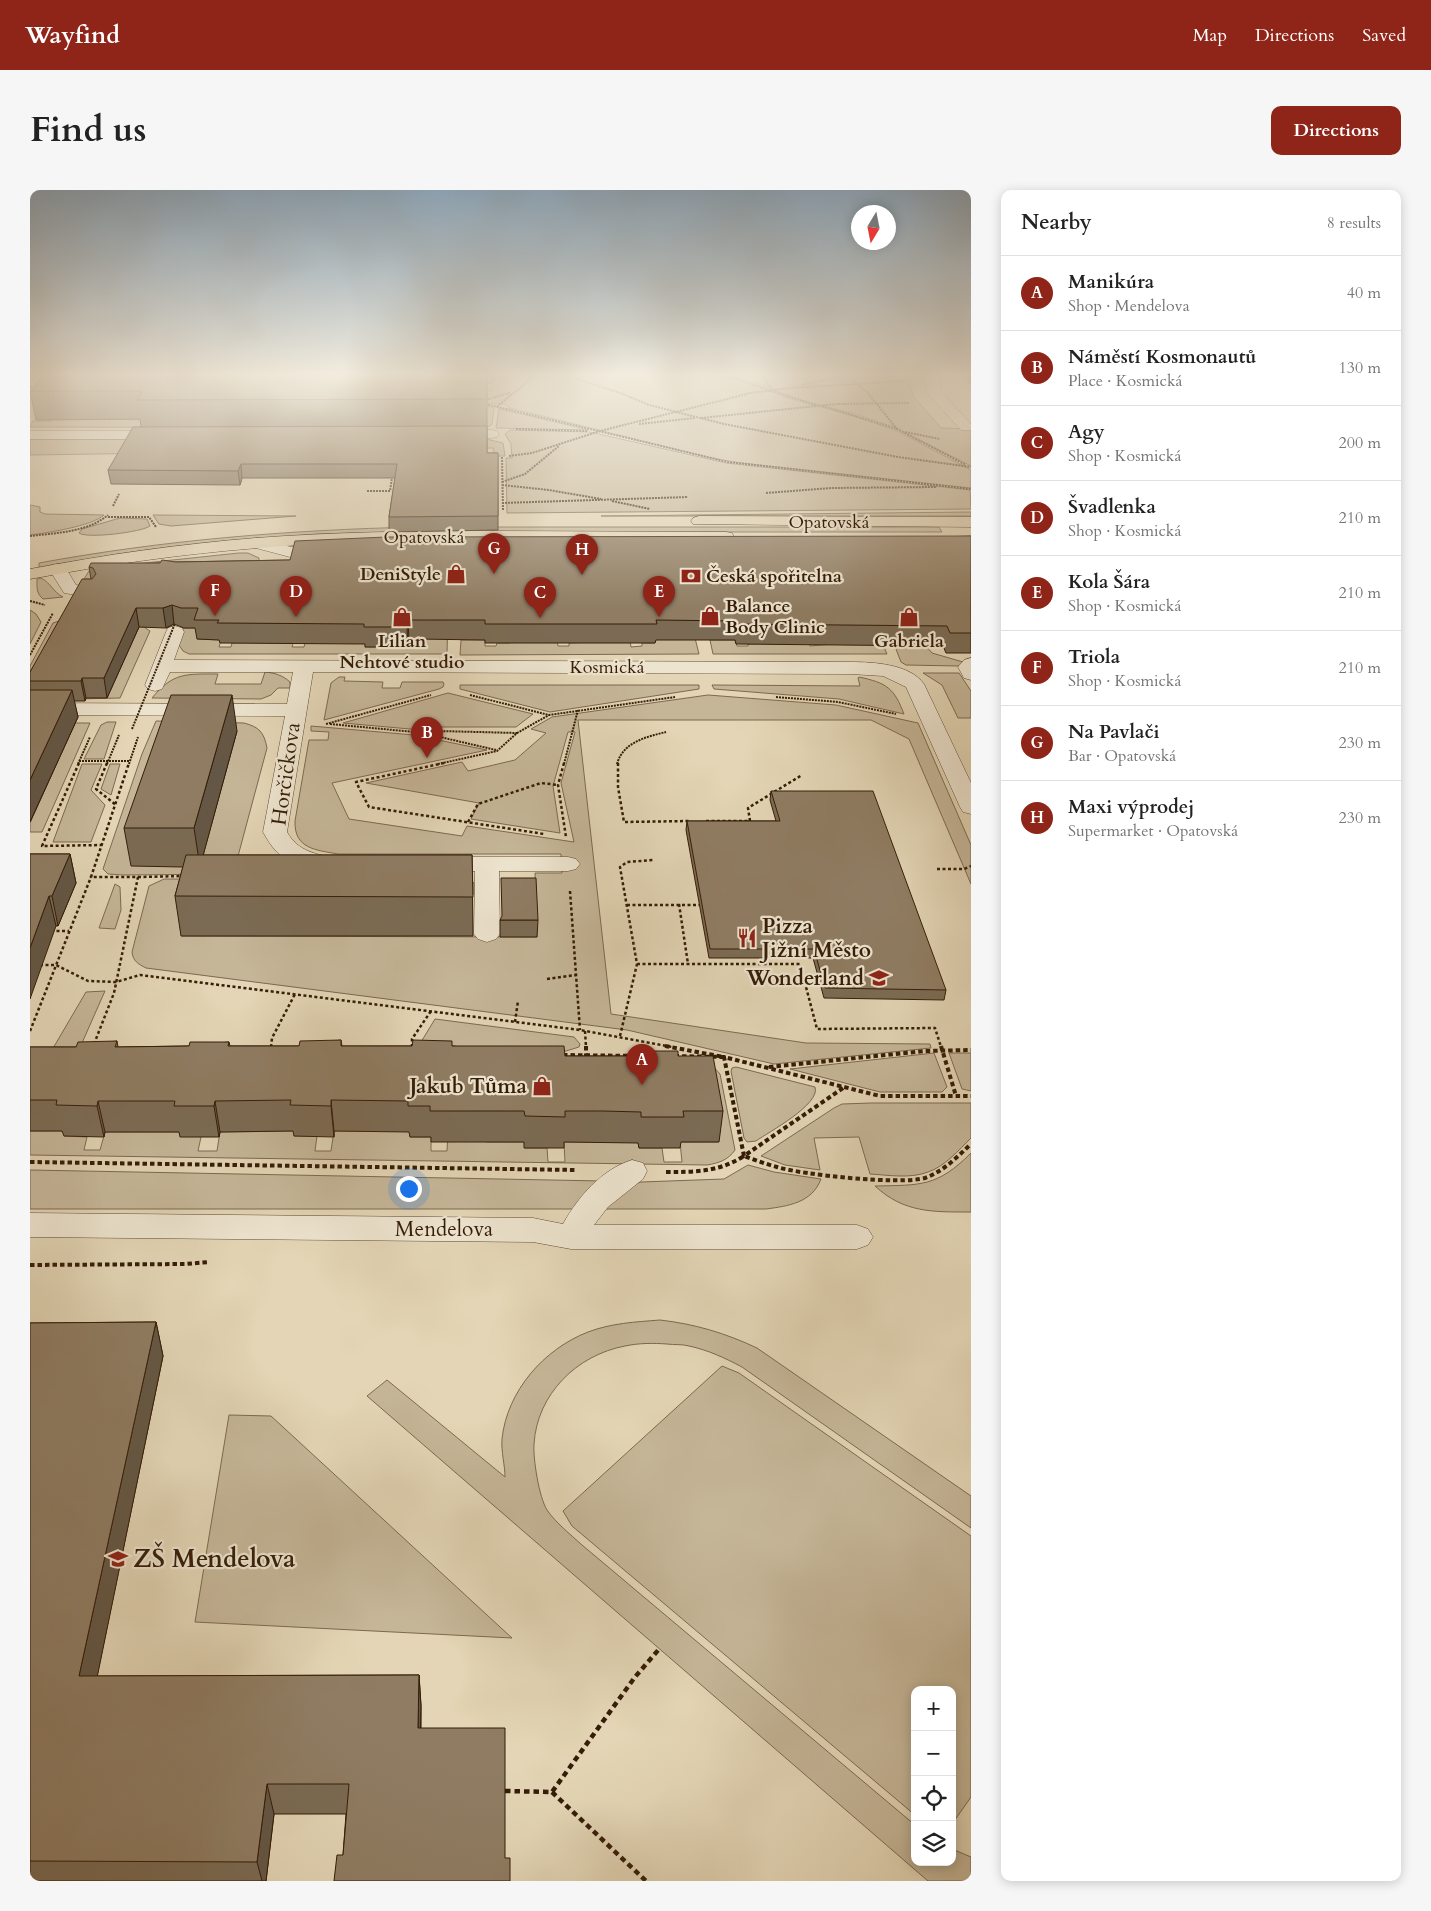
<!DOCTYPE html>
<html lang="en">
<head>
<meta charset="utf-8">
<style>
	:root { --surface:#fff; --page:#f6f6f6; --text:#222; --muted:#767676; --line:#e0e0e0; --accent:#8f2418 }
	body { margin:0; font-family:Cardo,serif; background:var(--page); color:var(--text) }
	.controls { position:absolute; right:15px; bottom:15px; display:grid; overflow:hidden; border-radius:10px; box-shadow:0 2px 12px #0003 }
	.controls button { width:45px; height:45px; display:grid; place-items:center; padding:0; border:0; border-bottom:1px solid var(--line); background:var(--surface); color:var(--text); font:25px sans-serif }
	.compass { position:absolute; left:821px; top:15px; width:45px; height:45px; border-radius:50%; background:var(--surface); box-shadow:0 2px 12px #0003; rotate:190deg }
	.you { position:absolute; left:378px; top:998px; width:18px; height:18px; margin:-12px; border:4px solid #fff; border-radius:50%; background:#1a73e8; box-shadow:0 0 0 8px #1a73e833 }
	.badge { display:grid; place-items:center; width:32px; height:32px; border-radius:50%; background:var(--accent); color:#fff; font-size:16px; font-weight:700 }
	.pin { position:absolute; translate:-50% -41px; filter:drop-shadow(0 1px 2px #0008) }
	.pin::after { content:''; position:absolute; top:26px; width:18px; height:15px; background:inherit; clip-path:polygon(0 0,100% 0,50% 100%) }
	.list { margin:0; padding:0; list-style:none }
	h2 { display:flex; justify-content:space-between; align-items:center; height:65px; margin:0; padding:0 20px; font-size:21px }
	h2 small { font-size:16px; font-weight:400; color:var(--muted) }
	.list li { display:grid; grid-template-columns:32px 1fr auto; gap:15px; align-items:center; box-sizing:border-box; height:75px; padding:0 20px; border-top:1px solid var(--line) }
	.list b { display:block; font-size:19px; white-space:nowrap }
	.list p { margin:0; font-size:16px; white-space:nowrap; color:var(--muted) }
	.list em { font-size:16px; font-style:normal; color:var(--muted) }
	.icon { flex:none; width:28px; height:28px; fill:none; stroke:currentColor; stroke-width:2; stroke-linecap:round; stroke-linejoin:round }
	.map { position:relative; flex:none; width:941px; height:1691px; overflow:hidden; border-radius:10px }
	header { display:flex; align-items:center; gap:30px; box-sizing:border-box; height:70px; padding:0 25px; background:var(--accent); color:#fff }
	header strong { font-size:24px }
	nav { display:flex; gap:28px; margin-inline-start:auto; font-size:18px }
	.intro { display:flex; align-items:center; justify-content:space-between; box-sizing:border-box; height:120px; padding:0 30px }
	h1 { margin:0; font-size:35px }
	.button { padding:12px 22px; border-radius:10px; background:var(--accent); color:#fff; font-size:18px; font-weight:700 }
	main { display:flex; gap:30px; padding:0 30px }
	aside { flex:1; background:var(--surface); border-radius:10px; box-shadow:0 2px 12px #0003 }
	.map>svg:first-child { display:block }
	.green { fill:#c5b698; stroke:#7d6950 }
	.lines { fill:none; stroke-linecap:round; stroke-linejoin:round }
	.minor-casing { stroke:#604a33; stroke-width:1 }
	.major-casing { stroke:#351c08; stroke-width:1 }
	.path-far3 { stroke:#351c08; stroke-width:2; stroke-dasharray:2 1; stroke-linecap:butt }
	.path-far2 { stroke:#351c08; stroke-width:2.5; stroke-dasharray:3 2.5; stroke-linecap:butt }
	.path-far1 { stroke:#351c08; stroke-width:4; stroke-dasharray:4.5 3; stroke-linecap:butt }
	.path { stroke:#351c08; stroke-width:4.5; stroke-dasharray:5.5 4; stroke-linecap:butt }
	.minor { fill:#ede4cf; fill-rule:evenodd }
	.major { fill:#e3d5b5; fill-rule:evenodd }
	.path-bridge { stroke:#351c08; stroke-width:2; stroke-dasharray:2 1; stroke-linecap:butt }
	.wall { fill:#7b6b54; stroke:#351c08 }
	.shaded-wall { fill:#645745; stroke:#351c08 }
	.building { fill:#8f7c62; stroke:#351c08 }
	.labels { text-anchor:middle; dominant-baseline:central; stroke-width:4.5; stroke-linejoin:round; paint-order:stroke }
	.far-street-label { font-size:18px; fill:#351c08; stroke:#ede4cf }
	.far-poi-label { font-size:18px; font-weight:bold; fill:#351c08; stroke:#ede4cf; text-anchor:start }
	.street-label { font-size:21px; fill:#351c08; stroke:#ede4cf }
	.poi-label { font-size:21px; font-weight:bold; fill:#351c08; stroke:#ede4cf; text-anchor:end }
	.near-poi-label { font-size:25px; font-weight:bold; fill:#351c08; stroke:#ede4cf; text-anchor:start }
</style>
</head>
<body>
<header>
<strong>Wayfind</strong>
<nav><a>Map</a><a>Directions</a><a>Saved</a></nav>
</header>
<div class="intro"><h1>Find us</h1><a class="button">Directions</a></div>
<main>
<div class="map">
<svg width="941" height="1691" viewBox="0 0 941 1691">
	<rect width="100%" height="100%" fill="#e3d5b5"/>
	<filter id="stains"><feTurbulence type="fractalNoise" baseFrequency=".004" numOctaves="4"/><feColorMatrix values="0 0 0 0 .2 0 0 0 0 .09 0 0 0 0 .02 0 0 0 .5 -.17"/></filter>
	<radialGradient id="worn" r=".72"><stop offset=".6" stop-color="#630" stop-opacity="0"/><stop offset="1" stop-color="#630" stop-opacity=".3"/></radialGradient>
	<g class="green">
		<path d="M464 183H683L716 192 761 209 825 226 867 241 941 280V298L711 273 681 268 480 218 474 214 455 213 435 200H462Z"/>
		<path d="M690 183H887L889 186H879L874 190 879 192 883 206 911 238 941 239V276L864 237 825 224 762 208 736 196Z"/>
		<path d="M454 215 464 218 462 234 456 238 0 237 3 231H22L24 228 113 230Z"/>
		<path d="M469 219H470L559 240 466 238Z"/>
		<path d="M480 240 560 242 696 273 940 300 941 319 477 323 476 268H482L481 254 475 244Z"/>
		<path d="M0 249H456L473 253 475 266H465L463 258 0 265Z"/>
		<path d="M0 315 10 317V322L15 324 74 325C62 336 17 343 0 345Z"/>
		<path d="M941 322V326H571Z"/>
		<path d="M123 325 266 326 141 336 129 334Z"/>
		<path d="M90 328 117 329 120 336C112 342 57 349 49 343L52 339Z"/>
		<path d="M386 337H909L912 342H377L287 344 139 357 87 364 9 378V373C134 350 259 340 386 337Z"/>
		<path d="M209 363H218L229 368V373L140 389H54L59 381 67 378Z"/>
		<path d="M11 388C21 393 23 402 33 407L13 409C6 403 7 397 7 389Z"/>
		<path d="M0 420 6 424 11 432 0 454Z"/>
		<path d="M388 424H418L417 464H159L153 461 149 455 153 438H171L167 449 191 450 189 457H201L202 453 264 450 262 457H274L275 453 336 450 335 457H347L361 450H386Z"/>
		<path d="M659 424 669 464 430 465 431 450H455V456H466L467 453H480V450H527L528 456H539V453L600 450 601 457 612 456V453H625V450Z"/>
		<path d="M32 430 114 437 120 441 90 508 0 510V476L23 433Z"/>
		<path d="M680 450H705L707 456H718V454L777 450 780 456 851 450 857 464H683Z"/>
		<path d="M891 450 902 463 933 472 929 476 876 475 871 472 864 454Z"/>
		<path d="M235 482C245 483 252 485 260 492V498H248L241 505 231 509 122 508C143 482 157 484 188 484L185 494H231Z"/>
		<path d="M893 483H929L941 501V528H928L912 495Z"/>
		<path d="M309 487H315L314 491 353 492 352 498H370L372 492H413L414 494 413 497 409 499 294 530 301 493Z"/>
		<path d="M829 487C857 493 864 498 874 524L809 509 684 499 682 495 830 496 828 488Z"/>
		<path d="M430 495H669V499L520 522 430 499Z"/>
		<path d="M418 503 503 524 486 537H393L391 540 313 533Z"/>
		<path d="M678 505 806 515 888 533 941 655V694L879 549 841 530H548L581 824 776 853 900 854 901 858 744 874 597 840 116 778C108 774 103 771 102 762L119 696 134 689 441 690 444 693V704H257L152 746 507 747 505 683H532L531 664H308C286 660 264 659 265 631L279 550H298L299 542 281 541V536L384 545 457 560 302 593 319 629 432 646 437 636 544 652 531 593 545 542H538L523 596 530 643 441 629 449 613 336 593 432 572 438 581 485 570 516 543 501 539 522 527Z"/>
		<path d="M126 531 214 533C229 537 234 542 237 558L204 681 197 684 93 685 78 684 73 679 112 564Z"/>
		<path d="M77 532H86L74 569H54L71 535Z"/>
		<path d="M0 533H60L12 642H0V633L41 542Z"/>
		<path d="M52 574H72L61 600 75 615 61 652H23Z"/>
		<path d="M80 574H90L81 605 71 599Z"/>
		<path d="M85 694 90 697 91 720 85 739 69 738Z"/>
		<path d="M75 801 48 862 22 860 56 802Z"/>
		<path d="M405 829 544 847 550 854 549 857 536 861H394L388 857Z"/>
		<path d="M904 863 917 897 912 902H850L760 879Z"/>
		<path d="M919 863H941V901L932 899Z"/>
		<path d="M679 872 690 884 705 960C698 970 689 973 677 975L0 965V941H35L34 946 57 947 54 960H70L75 942H151L171 947 168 961H187L190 942 265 941 264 946H287L285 961H301L304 941H380V947H401V961H417L418 941 457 952H494L495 958H517L518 972H535L534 952H608L609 958H632L634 972H652L650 952H688Z"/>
		<path d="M706 877 785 897C791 914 739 942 726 951L717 952 714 948 701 881 702 878Z"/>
		<path d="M841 913H941V948C929 960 914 977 898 982 880 989 858 985 840 984L829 947 784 948 790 980 755 975 731 966 804 918 812 914Z"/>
		<path d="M941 963V1022C903 1022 874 1023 845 996 891 995 907 997 941 963Z"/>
		<path d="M718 975 744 982 791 989C782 1013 758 1016 736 1019H570L597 997 611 992 694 989Z"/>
		<path d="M0 980 573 991 546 1019H0Z"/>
		<path d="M630 1130C665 1134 695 1143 727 1158L941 1306V1338L712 1177C695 1168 678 1160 659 1156 652 1154 644 1155 637 1154 623 1153 609 1153 595 1156 547 1165 507 1204 504 1254 503 1269 509 1307 517 1320 526 1333 540 1344 552 1355L885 1635V1672H922V1659L941 1667V1691H898L337 1206 357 1190 475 1287C475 1275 471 1262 472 1249 477 1201 514 1159 558 1142 582 1133 605 1132 630 1130Z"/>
		<path d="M692 1176 709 1183 941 1346V1607L922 1634V1500H885V1625L542 1336 533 1321Z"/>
		<path d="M199 1225 241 1226 482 1448 165 1432Z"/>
	</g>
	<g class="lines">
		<defs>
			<g id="minor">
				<path d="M897 183H941V190H909L911 202 941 234V240H931L897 203 895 186Z"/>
				<path d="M419 240H462L467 241 469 244 467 247 462 248 414 247 412 244 414 241Z"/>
				<path d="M0 241H136L141 242 143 245 141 248 136 249H0Z"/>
				<path d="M228 348 261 357 300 355 306 356 308 360 306 364 300 365 260 367 222 357 220 353 222 349Z"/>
				<path d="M28 374 34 375 46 395 65 398 68 402 65 406 59 407 34 403 19 379 22 375Z"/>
				<path d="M145 436 152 438 154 442 144 470 821 472C843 472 880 474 894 494L941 593V624L933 622 930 617 876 497 853 486 821 484 283 482 257 642C268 662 287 664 307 669L311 674 307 679C289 684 260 675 247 662 241 656 237 649 233 642L255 526 0 525V513L257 514 263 482H140L132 499 125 501 118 499 115 495 136 442 138 438Z"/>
				<path d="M941 468V490L934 488 928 477 934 470Z"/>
				<path d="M405 667H538L546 669 550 674 546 679 538 681H469L470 744 466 749 457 752 448 749 444 744 445 681H405L397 679 393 674 397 669Z"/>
				<path d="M602 970 613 973 617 981 613 989 578 1017 564 1035H827L838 1039 843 1047 838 1055 827 1059H541L503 1052 0 1047V1023L503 1028 533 1034C548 1007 572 979 602 970Z"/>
			</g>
			<g id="major">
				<path d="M669 326 941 327V337L663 334 661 331 663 328Z"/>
				<path d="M462 341 696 342 702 343 704 347 702 351 696 352C540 351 384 346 228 358 151 364 75 375 0 389V379C75 365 150 354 226 348 304 342 383 341 462 341Z"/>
			</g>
		</defs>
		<use href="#minor" class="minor-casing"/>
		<use href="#major" class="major-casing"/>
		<g class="path-far3">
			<path d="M529 183 593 204 619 215 694 234 868 267 941 277"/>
			<path d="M687 183 786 215"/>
			<path d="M730 183 742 199"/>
			<path d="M815 183 837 202 867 239"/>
			<path d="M0 185 16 186"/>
			<path d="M454 193H461V183"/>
			<path d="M772 195 824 183"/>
			<path d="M0 197H7"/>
			<path d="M455 210 480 203"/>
			<path d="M455 214 698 272 941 299"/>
			<path d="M792 216 867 239 936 275"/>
			<path d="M467 217C479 205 495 197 504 183"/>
			<path d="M671 228 806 214 879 213"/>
			<path d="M609 234 665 228"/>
			<path d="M486 239 557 241"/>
			<path d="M875 242 910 249"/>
			<path d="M479 266 502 263 570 241 721 203 761 198 874 191"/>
			<path d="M472 267 473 321"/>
			<path d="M472 292 495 284 529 256"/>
			<path d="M472 295 519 300 571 309"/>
			<path d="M337 301H360L362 288"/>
			<path d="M736 303 801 298 907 297"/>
			<path d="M582 311 620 319"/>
			<path d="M472 313 658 307"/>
			<path d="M83 316 89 304"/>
			<path d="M78 327H119L126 337"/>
			<path d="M0 346C26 343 58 342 78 325"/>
			<path d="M0 411 15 415"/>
			<path d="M0 465 23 423"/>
			<path d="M440 505 519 525 645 507"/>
			<path d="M746 507 808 512 866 524"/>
			<path d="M296 534 401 505"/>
			<path d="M300 534 395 543 408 541 487 543 467 561 408 574"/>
			<path d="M487 543 519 525"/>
			<path d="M397 544 466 560"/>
			<path d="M49 571H100"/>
			<path d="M48 574 60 547"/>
			<path d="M77 574 89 545"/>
			<path d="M99 574 108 547"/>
			<path d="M534 574 548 520"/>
			<path d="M587 574C593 552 616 547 636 542"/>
		</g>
		<g class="path-far2">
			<path d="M49 573 12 656 72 655"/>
			<path d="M77 573 66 599 86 615"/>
			<path d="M414 573 326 592 339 617 514 644"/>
			<path d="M534 573 528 595 536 647"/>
			<path d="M588 573V597L594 632 660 631"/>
			<path d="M676 631H720L718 618 772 585"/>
			<path d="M438 632 448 614 511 593 528 595"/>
			<path d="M907 679H934L941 676"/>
			<path d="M108 687 153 686"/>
			<path d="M540 701 550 840"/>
			<path d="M649 714 658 774"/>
			<path d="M597 715H672"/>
			<path d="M21 741H39"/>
			<path d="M607 774H770L787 839 905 838 911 857"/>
			<path d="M10 775H26L58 791 86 792 110 785 550 840 642 857"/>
			<path d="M517 789 546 785"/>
			<path d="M485 832 488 811"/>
			<path d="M0 841 61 687"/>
			<path d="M555 841 556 857"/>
			<path d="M590 846 607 774 590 677 597 672 623 670"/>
			<path d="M64 854 84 803 108 687H61L99 573"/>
			<path d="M241 857 242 848 265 804"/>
			<path d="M382 857V849L401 821"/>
		</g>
		<g class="path-far1">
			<path d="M382 856V859"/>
			<path d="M556 856V866"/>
			<path d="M635 856 694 867 646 866"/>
			<path d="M911 856 926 906"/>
			<path d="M241 859V856"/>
			<path d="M533 865 609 866"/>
			<path d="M739 877 895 861 941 860"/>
			<path d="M813 898 714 966 694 867 850 906H941"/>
			<path d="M0 972 547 980"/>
			<path d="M636 982C665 982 689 982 714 966 725 970 736 974 747 977 773 985 871 995 895 988 914 981 927 967 941 954"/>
			<path d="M0 1075 155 1074 179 1072"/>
		</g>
		<g class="path">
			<path d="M475 1601 522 1602 605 1487 630 1458"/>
			<path d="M522 1602 616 1691"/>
		</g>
		<use href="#minor" class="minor"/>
		<use href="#major" class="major"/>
		<path class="path-bridge" d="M102 539 146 431"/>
	</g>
	<g class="wall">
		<path d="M457 183V263H468V340L359 342V327L365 288H212L210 295 81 294 78 280 111 237 110 229 6 230 0 201Z"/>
		<path d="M940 183H941V195L938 192Z"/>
		<path d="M941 346V463H916L913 456 706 454 705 450H626L625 453H455V450L386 449 379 450 378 457H335V454L190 453 189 450 167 449 165 438H154L144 434 136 438 109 437 77 508H56L55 511H44L48 527 0 632V482L61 389 59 377 146 372 260 370Z"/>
		<path d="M207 541 173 665H442L443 746H151L145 706 153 677 101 676 94 638Z"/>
		<path d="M741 601 916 800 914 810 794 808 783 768H679L656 640 657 631H746L740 610Z"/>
		<path d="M0 664H40L46 693 28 736H26Z"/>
		<path d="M470 730H508L507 747H470Z"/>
		<path d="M311 850 312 856H422L535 866H606V861L648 866 693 921 689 952H651L650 958H609L608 953 534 952V958H494V952H401V947H380L379 942 304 941V947L264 946 263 941 190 942 189 947H150L149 942H75L74 947 34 946 32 941H0V857H46L87 851 88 857 159 856 199 852 200 856H269Z"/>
		<path d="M126 1132 133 1166 67 1486 389 1485 391 1516V1538L475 1668 313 1665 316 1624H244L236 1691H0V1133Z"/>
	</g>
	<g class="shaded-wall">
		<path d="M211 274 212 288 210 295 208 281Z"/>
		<path d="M142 415 144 434 136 438 133 418Z"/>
		<path d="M106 418 109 437 77 508 74 488Z"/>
		<path d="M378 430 379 450 378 457 377 437Z"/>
		<path d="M52 488 56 508 55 511 51 491Z"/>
		<path d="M42 500 48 527 0 632V590Z"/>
		<path d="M202 505 207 541 170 677 164 638Z"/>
		<path d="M40 664 46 693 28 736 22 706Z"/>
		<path d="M19 706 26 736 0 809V758Z"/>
		<path d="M301 910 304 941V947L301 916Z"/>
		<path d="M68 911 75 942 74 947 67 916Z"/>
		<path d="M185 911 190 942 189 947 184 916Z"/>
		<path d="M126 1132 133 1166 61 1517 49 1486Z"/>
		<path d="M389 1485 391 1516 390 1568 388 1538Z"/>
		<path d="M237 1594 244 1624 236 1691H232L227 1672Z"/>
	</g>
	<g class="building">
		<path d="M15 183H457V209L107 210 112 201H0Z"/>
		<path d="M457 236V263H468V326L359 327 367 274H211L208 281 78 280 103 237Z"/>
		<path d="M941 346V443H920L917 436 708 434 707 431 626 430 627 434H455V430H378L377 437H334V434L187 433 189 430H164L168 418H151L142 415 133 418H106L74 488H52L51 491H0V482L52 389H62L66 384 63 378 59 377 61 373H130L132 370 146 372 260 370 265 351 356 347Z"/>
		<path d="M0 500H42L0 590Z"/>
		<path d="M141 505H202L164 638H94Z"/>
		<path d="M741 601H843L916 800 795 798 784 759H680L657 631H750Z"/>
		<path d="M0 664H40L22 706H19L0 758Z"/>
		<path d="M156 665H442L443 707 145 706Z"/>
		<path d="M471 688H506L508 730H470L472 726Z"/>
		<path d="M311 850V856H382L383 850 422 851V856H534L535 866H607L606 861H648V866H683L693 921H653L654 927H611V922L573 921H535V927L495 926 494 921H400V916H378V911L301 910V916L260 915 261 910 185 911 184 916H144L145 911H68L67 916 26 915 27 910H0V857H46L48 852 87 851 85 857 159 856 160 852H199L198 856H269L270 851Z"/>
		<path d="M126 1132 49 1486 389 1485 388 1538H475V1668H480V1691H304L307 1665H313L319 1594H237L227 1672 0 1671V1133Z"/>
	</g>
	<linearGradient id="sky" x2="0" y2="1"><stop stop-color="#8ea8bc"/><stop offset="0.44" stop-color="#f2ecde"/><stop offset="1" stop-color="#f2ecde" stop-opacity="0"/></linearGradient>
	<rect width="941" height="419" fill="url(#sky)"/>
	<defs>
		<symbol id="shop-bare" viewBox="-9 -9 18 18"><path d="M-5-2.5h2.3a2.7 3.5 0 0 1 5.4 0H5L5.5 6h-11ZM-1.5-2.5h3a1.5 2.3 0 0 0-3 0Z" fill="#8f2418" stroke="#ede4cf" stroke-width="2.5" paint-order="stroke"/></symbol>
		<symbol id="bank-bare" viewBox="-9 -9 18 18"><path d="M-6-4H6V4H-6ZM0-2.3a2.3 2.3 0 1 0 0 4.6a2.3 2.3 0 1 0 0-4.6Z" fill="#8f2418" stroke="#ede4cf" stroke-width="2.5" paint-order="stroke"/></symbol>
		<symbol id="restaurant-bare" viewBox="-9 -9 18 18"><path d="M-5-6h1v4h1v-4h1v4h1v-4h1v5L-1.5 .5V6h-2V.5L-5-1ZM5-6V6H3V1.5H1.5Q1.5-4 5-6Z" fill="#8f2418" stroke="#ede4cf" stroke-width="2.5" paint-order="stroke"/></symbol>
		<symbol id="school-bare" viewBox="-9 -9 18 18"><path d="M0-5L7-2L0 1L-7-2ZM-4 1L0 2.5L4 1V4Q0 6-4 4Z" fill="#8f2418" stroke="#ede4cf" stroke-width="2.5" paint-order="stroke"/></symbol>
	</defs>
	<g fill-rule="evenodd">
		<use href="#shop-bare" x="412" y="370" width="28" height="28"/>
		<use href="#bank-bare" x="647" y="372" width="28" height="28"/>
		<use href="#shop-bare" x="666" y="412" width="28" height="28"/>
		<use href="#shop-bare" x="358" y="413" width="28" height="28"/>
		<use href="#shop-bare" x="865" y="413" width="28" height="28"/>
		<use href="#restaurant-bare" x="703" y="734" width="28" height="28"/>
		<use href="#school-bare" x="835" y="774" width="28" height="28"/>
		<use href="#shop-bare" x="498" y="882" width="28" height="28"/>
		<use href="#school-bare" x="74" y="1355" width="28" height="28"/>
	</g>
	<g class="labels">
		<g class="far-street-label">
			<text x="799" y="332">Opatovská</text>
			<text x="394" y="347">Opatovská</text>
			<text x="577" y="477">Kosmická</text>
		</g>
		<g class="far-poi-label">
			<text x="411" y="384" text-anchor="end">DeniStyle</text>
			<text x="676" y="386">Česká spořitelna</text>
			<text x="695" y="416">Balance<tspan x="695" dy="21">Body Clinic</tspan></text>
			<text x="372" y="451" text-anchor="middle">Lilian<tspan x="372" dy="21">Nehtové studio</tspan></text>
			<text x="879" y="451" text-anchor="middle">Gabriela</text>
		</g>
		<g class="street-label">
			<text transform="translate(256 584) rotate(-82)">Horčičkova</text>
			<text x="414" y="1039">Mendelova</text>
		</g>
		<g class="poi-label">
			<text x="732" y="736" text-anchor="start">Pizza<tspan x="732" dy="24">Jižní Město</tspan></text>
			<text x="834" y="788">Wonderland</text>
			<text x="497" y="896">Jakub Tůma</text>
		</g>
		<g class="near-poi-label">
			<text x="103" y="1369">ZŠ Mendelova</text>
		</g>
	</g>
	<rect width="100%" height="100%" filter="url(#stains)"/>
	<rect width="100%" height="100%" fill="url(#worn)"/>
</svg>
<div class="controls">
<button>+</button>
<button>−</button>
<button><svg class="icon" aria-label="locate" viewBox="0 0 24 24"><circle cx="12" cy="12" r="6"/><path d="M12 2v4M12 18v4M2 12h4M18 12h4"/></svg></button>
<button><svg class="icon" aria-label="layers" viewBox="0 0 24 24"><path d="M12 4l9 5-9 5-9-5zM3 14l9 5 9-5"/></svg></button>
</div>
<svg class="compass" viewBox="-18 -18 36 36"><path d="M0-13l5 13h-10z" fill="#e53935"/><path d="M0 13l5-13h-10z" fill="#767676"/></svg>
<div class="you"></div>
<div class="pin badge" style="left:612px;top:895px">A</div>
<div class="pin badge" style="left:397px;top:568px">B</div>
<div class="pin badge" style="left:510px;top:428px">C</div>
<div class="pin badge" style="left:266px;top:427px">D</div>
<div class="pin badge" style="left:629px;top:427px">E</div>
<div class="pin badge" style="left:185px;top:426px">F</div>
<div class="pin badge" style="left:464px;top:384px">G</div>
<div class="pin badge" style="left:552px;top:385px">H</div>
</div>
<aside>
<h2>Nearby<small>8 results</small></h2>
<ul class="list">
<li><span class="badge">A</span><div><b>Manikúra</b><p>Shop · Mendelova</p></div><em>40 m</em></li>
<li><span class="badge">B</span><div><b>Náměstí Kosmonautů</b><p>Place · Kosmická</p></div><em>130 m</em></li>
<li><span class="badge">C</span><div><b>Agy</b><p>Shop · Kosmická</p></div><em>200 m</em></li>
<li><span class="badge">D</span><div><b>Švadlenka</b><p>Shop · Kosmická</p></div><em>210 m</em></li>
<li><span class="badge">E</span><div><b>Kola Šára</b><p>Shop · Kosmická</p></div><em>210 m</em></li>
<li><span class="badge">F</span><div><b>Triola</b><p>Shop · Kosmická</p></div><em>210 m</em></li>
<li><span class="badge">G</span><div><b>Na Pavlači</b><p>Bar · Opatovská</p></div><em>230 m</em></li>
<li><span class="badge">H</span><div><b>Maxi výprodej</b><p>Supermarket · Opatovská</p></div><em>230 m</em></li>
</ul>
</aside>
</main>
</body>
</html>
